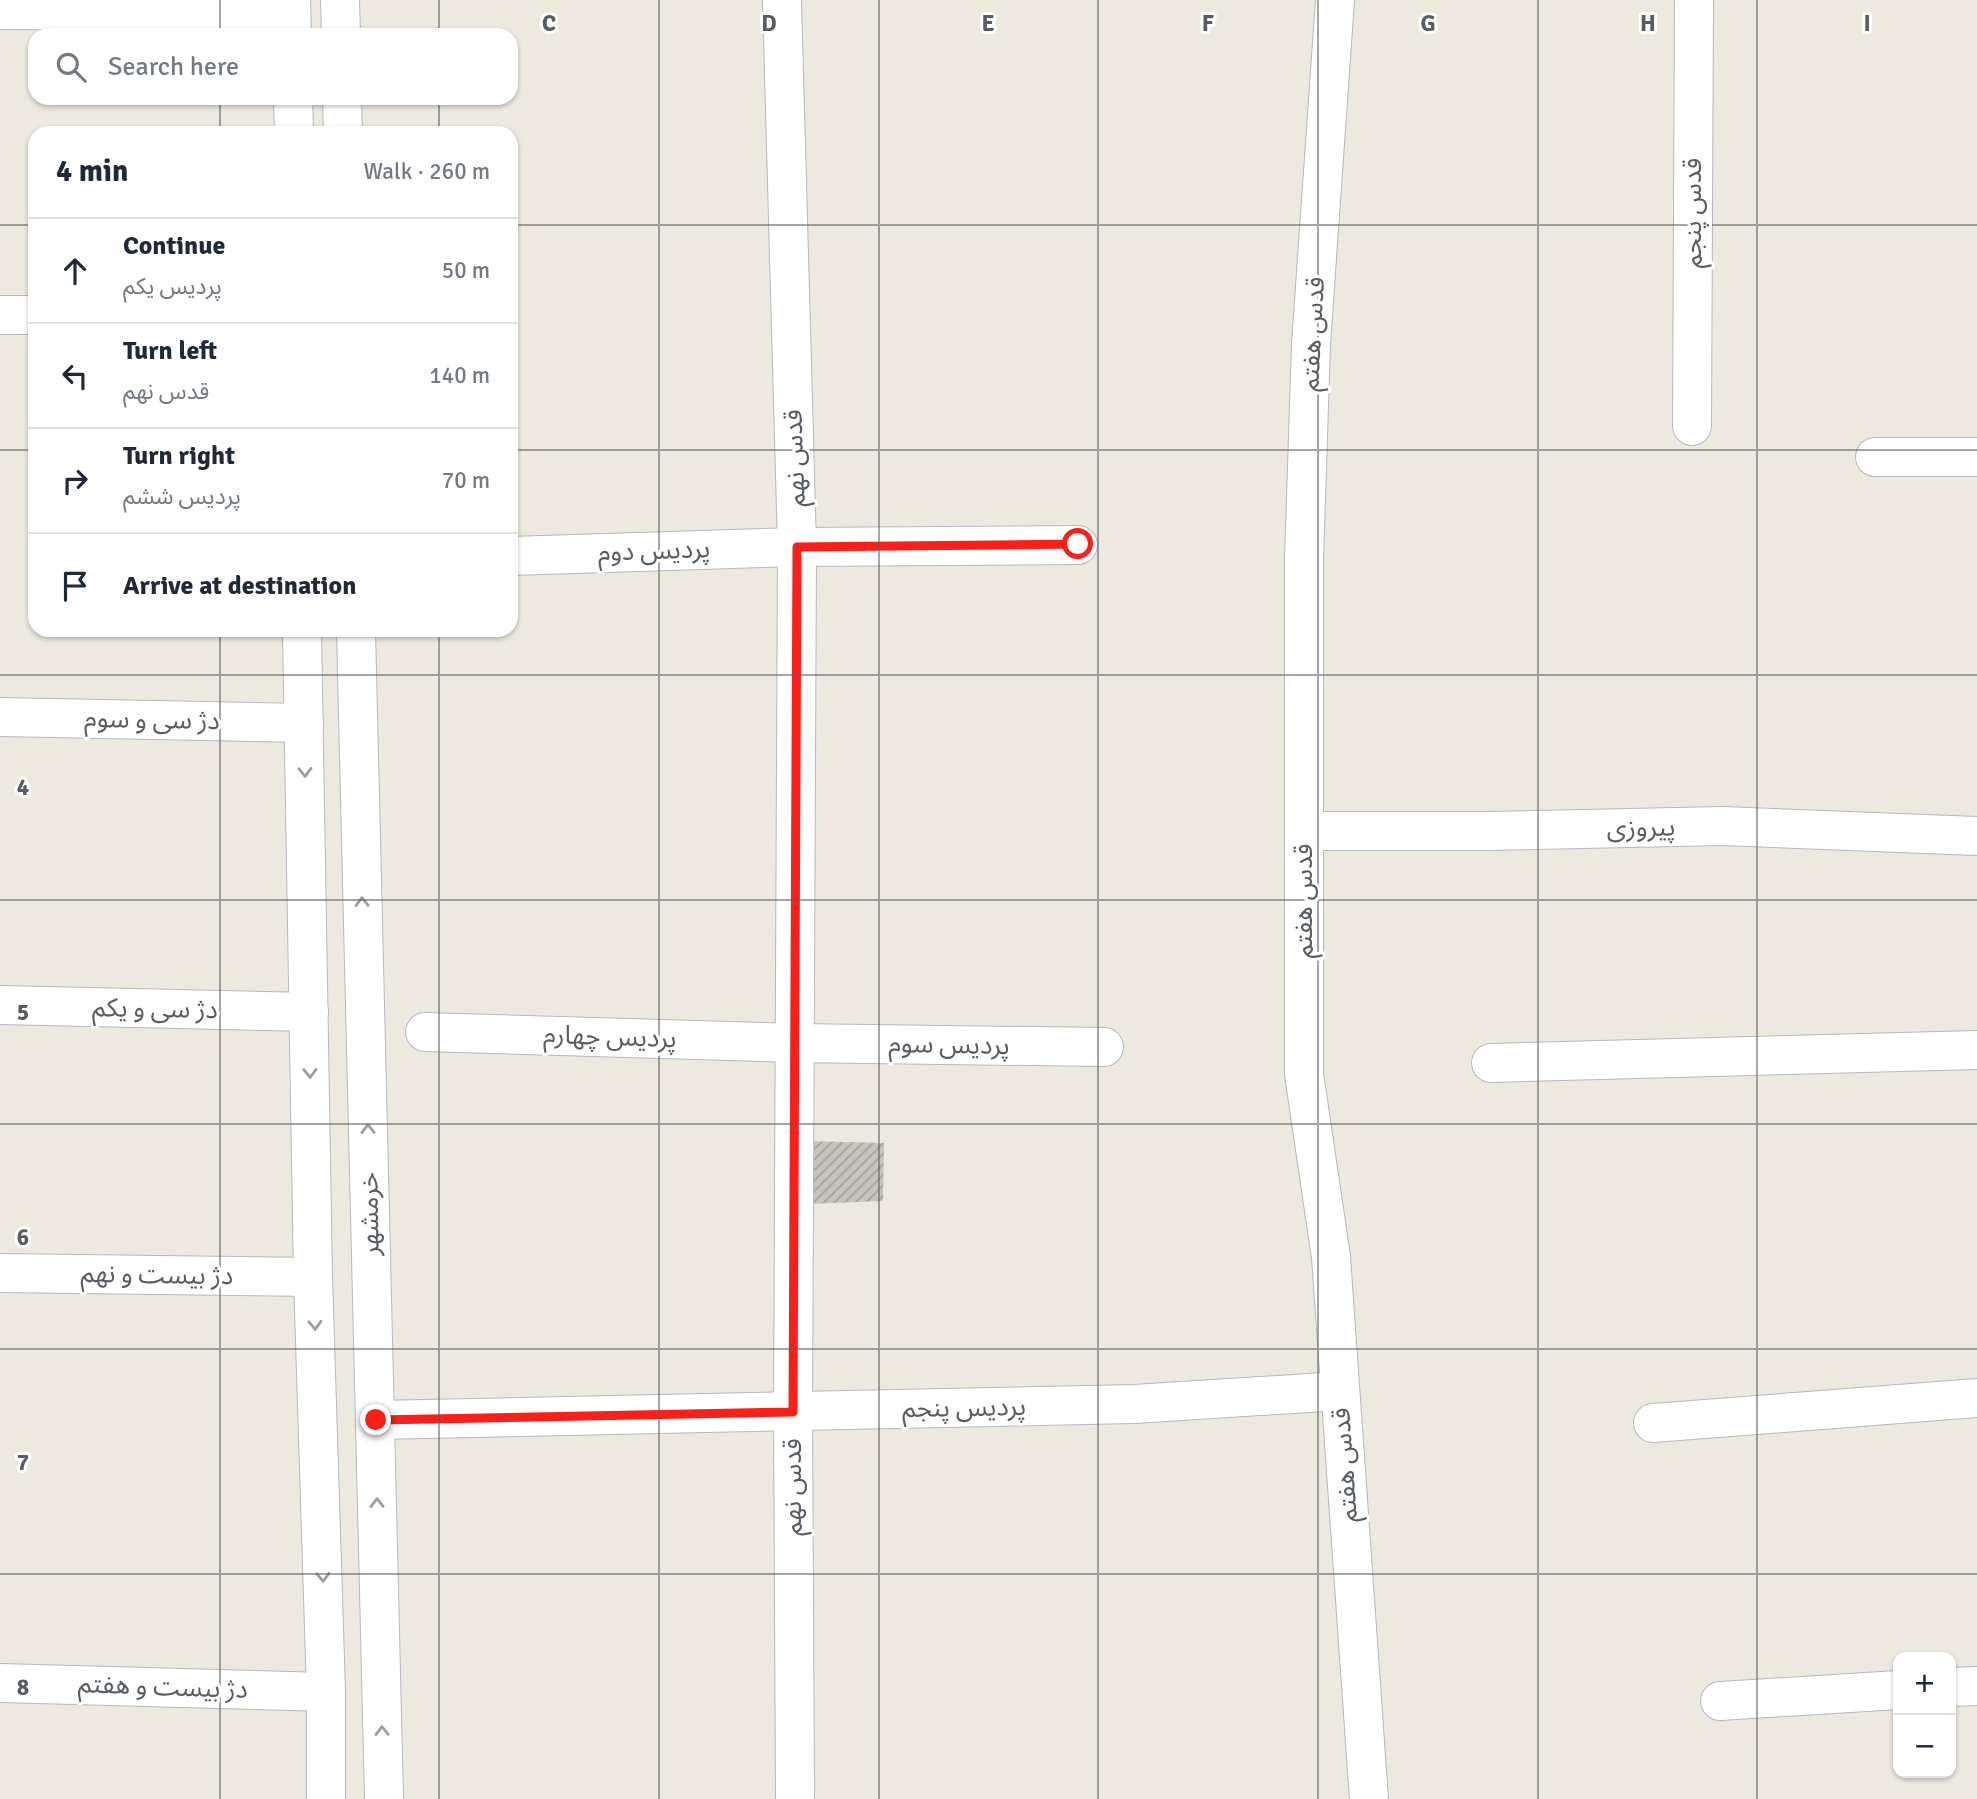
<!DOCTYPE html>
<html lang="en">
<head>
<meta charset="utf-8">
<style>
	:root { --surface:#fff; --page:#f6f6f7; --text:#1f2937; --muted:#747a83; --line:#e0e1e3 }
	body { margin:0; font-family:Signika,"Noto Sans Arabic",sans-serif; background:var(--page); color:var(--text) }
	.controls { position:absolute; right:21px; bottom:21px; display:grid; overflow:hidden; border-radius:14px; box-shadow:0 2px 5px #0004 }
	.controls button { width:63px; height:63px; display:grid; place-items:center; padding:0; border:0; border-bottom:2px solid var(--line); background:var(--surface); color:var(--text); font:35px sans-serif }
	.stop { position:absolute; width:21px; height:21px; margin:-16px; border:5px solid #fa1f18; border-radius:50%; background:#fff }
	.stop.end { background:#fa1f18; border-color:#fff; box-shadow:0 2px 7px #0008 }
	.list { margin:0; padding:0; list-style:none }
	h2 { display:flex; justify-content:space-between; align-items:center; height:91px; margin:0; padding:0 28px; font-size:30px }
	h2 small { font-size:23px; font-weight:400; color:var(--muted) }
	.list li { display:grid; grid-template-columns:46px 1fr auto; gap:21px; align-items:center; box-sizing:border-box; height:105px; padding:0 28px; border-top:2px solid var(--line) }
	.list b { display:block; font-size:26px; white-space:nowrap }
	.list p { margin:0; font-size:23px; white-space:nowrap; color:var(--muted) }
	.list em { font-size:23px; font-style:normal; color:var(--muted) }
	.icon { flex:none; width:38px; height:38px; fill:none; stroke:currentColor; stroke-width:2; stroke-linecap:round; stroke-linejoin:round }
	.map { position:relative; flex:none; width:1977px; height:1799px; overflow:hidden }
	.search { position:absolute; background:var(--surface); box-shadow:0 2px 5px #0004; left:28px; top:28px; width:490px; height:77px; display:flex; align-items:center; gap:18px; box-sizing:border-box; padding:0 24px; border-radius:21px; color:var(--muted); font-size:26px }
	.panel { position:absolute; background:var(--surface); box-shadow:0 2px 5px #0004; left:28px; top:126px; width:490px; height:511px; border-radius:21px }
	.map>svg:first-child { display:block }
	.building { fill:url(#building-hatch) }
	.lines { fill:none; stroke-linecap:round; stroke-linejoin:round }
	.street-casing { stroke:#b5b9be; stroke-width:40 }
	.secondary-casing { stroke:#b5bac0; stroke-width:40 }
	.street { stroke:#fff; stroke-width:38 }
	.secondary { stroke:#fff; stroke-width:38 }
	.oneway { stroke:#9b9ea1 }
	.route { stroke:#fa1f18; stroke-width:9 }
	.grid { fill:none; stroke:#585d62; stroke-width:2; stroke-opacity:0.55 }
	.labels { text-anchor:middle; dominant-baseline:central; stroke-width:6; stroke-linejoin:round; paint-order:stroke }
	.street-label { font-size:26px; fill:#585d62; stroke:#fff }
	.grid-label { font-size:23px; text-anchor:middle; font-weight:bold; fill:#585d62; stroke:#fff; stroke-width:6; stroke-linejoin:round; paint-order:stroke }
</style>
</head>
<body>
<div class="map">
<svg width="1977" height="1799" viewBox="0 0 1977 1799">
	<defs>
		<pattern id="building-hatch" width="6" height="6" patternUnits="userSpaceOnUse" patternTransform="scale(1.75)"><rect width="6" height="6" fill="#c8c4bc"/><path d="M-1 1l2-2M0 6l6-6M5 7l2-2" fill="none" stroke="#a5a29c"/></pattern>
	</defs>
	<rect width="100%" height="100%" fill="#ede9df"/>
	<path class="building" d="M808 1141 884 1143 883 1201 807 1204Z"/>
	<g class="lines">
		<defs>
			<g id="street">
				<path d="M782 0 797 547 793 1412 795 1799"/>
				<path d="M1335 0 1311 344 1304 560V1074L1331 1257 1369 1799"/>
				<path d="M0 10 291 12"/>
				<path d="M0 315H35"/>
				<path d="M1692 426 1694 0"/>
				<path d="M1875 457H1977"/>
				<path d="M511 556 797 547 1078 545"/>
				<path d="M0 717 304 723"/>
				<path d="M1304 831H1486L1723 826 1977 836"/>
				<path d="M0 1005 309 1012"/>
				<path d="M425 1032 795 1043 1104 1047"/>
				<path d="M1491 1063 1977 1050"/>
				<path d="M0 1273 313 1277"/>
				<path d="M376 1420 1134 1404 1340 1391"/>
				<path d="M1653 1423 1977 1398"/>
				<path d="M0 1683 326 1692"/>
				<path d="M1951 1687 1977 1686"/>
				<path d="M1720 1701 1898 1690"/>
			</g>
			<g id="secondary">
				<path d="M291 0 292 35"/>
				<path d="M340 0 341 35"/>
				<path d="M293 98 294 133"/>
				<path d="M342 98 343 133"/>
				<path d="M302 630 313 1277 326 1692V1799"/>
				<path d="M356 630 384 1799"/>
			</g>
		</defs>
		<use href="#street" class="street-casing"/>
		<use href="#secondary" class="secondary-casing"/>
		<use href="#street" class="street"/>
		<use href="#secondary" class="secondary"/>
	</g>
	<defs><path id="oneway-chevron" d="M-2-3.5L2.5 0L-2 3.5" fill="none" stroke-width="1.6" stroke-linecap="round" stroke-linejoin="round" transform="scale(1.75)"/></defs>
	<g class="oneway">
		<use href="#oneway-chevron" transform="translate(305 772) rotate(89)"/>
		<use href="#oneway-chevron" transform="translate(362 902) rotate(-91)"/>
		<use href="#oneway-chevron" transform="translate(310 1073) rotate(89)"/>
		<use href="#oneway-chevron" transform="translate(368 1129) rotate(-91)"/>
		<use href="#oneway-chevron" transform="translate(315 1325) rotate(88)"/>
		<use href="#oneway-chevron" transform="translate(377 1503) rotate(-91)"/>
		<use href="#oneway-chevron" transform="translate(323 1577) rotate(88)"/>
		<use href="#oneway-chevron" transform="translate(382 1731) rotate(-91)"/>
	</g>
	<g class="lines">
		<path class="route" d="M376 1420 793 1412 797 547 1078 544"/>
	</g>
	<path class="grid" d="M220 0V35M439 0V35M659 0V1799M879 0V1799M1098 0V1799M1318 0V1799M1538 0V1799M1757 0V1799M220 98V133M439 98V133M0 225H35M511 225H1977M0 450H35M511 450H1977M220 630V1799M439 630V1799M0 675H1977M0 900H1977M0 1124H1977M0 1349H1977M0 1574H1977"/>
	<g class="labels">
		<g class="street-label">
			<text transform="translate(1693 213) rotate(-90)">قدس پنجم</text>
			<text transform="translate(1313 334) rotate(-87)">قدس هفتم</text>
			<text transform="translate(795 458) rotate(-92)">قدس نهم</text>
			<text transform="translate(654 551) rotate(-2)">پردیس دوم</text>
			<text transform="translate(152 720) rotate(1)">دژ سی و سوم</text>
			<text transform="translate(1641 828) rotate(-1)">پیروزی</text>
			<text transform="translate(1304 901) rotate(-90)">قدس هفتم</text>
			<text transform="translate(155 1009) rotate(1)">دژ سی و یکم</text>
			<text transform="translate(610 1037) rotate(2)">پردیس چهارم</text>
			<text transform="translate(949 1045) rotate(1)">پردیس سوم</text>
			<text transform="translate(370 1214) rotate(-91)">خرمشهر</text>
			<text transform="translate(157 1275) rotate(1)">دژ بیست و نهم</text>
			<text transform="translate(964 1408) rotate(-1)">پردیس پنجم</text>
			<text transform="translate(1345 1465) rotate(-94)">قدس هفتم</text>
			<text transform="translate(793 1487) rotate(-90)">قدس نهم</text>
			<text transform="translate(163 1687) rotate(2)">دژ بیست و هفتم</text>
		</g>
	</g>
	<g class="grid-label">
		<text x="549" y="31">C</text>
		<text x="769" y="31">D</text>
		<text x="988" y="31">E</text>
		<text x="1208" y="31">F</text>
		<text x="1428" y="31">G</text>
		<text x="1648" y="31">H</text>
		<text x="1867" y="31">I</text>
		<text x="23" y="795">4</text>
		<text x="23" y="1020">5</text>
		<text x="23" y="1245">6</text>
		<text x="23" y="1470">7</text>
		<text x="23" y="1695">8</text>
	</g>
</svg>
<div class="controls">
<button>+</button>
<button>−</button>
</div>
<div class="stop" style="left:1078px;top:544px"></div>
<div class="stop end" style="left:376px;top:1420px"></div>
<div class="search"><svg class="icon" aria-label="search" viewBox="0 0 24 24"><circle cx="10" cy="10" r="6"/><path d="M15 15l6 6"/></svg>Search here</div>
<section class="panel">
<h2>4 min<small>Walk · 260 m</small></h2>
<ul class="list">
<li><svg class="icon" aria-label="ahead" viewBox="0 0 24 24"><path d="M12 20V5M6 11l6-6 6 6"/></svg><div><b>Continue</b><p>پردیس یکم</p></div><em>50 m</em></li>
<li><svg class="icon" aria-label="left" viewBox="0 0 24 24"><path d="M17 20v-9H6M10 6l-5 5 5 5"/></svg><div><b>Turn left</b><p>قدس نهم</p></div><em>140 m</em></li>
<li><svg class="icon" aria-label="right" viewBox="0 0 24 24"><path d="M7 20v-9h11M14 6l5 5-5 5"/></svg><div><b>Turn right</b><p>پردیس ششم</p></div><em>70 m</em></li>
<li><svg class="icon" aria-label="arrive" viewBox="0 0 24 24"><path d="M6 21V4h12l-3 4 3 4H6"/></svg><div><b>Arrive at destination</b></div></li>
</ul>
</section>
</div>
</body>
</html>
